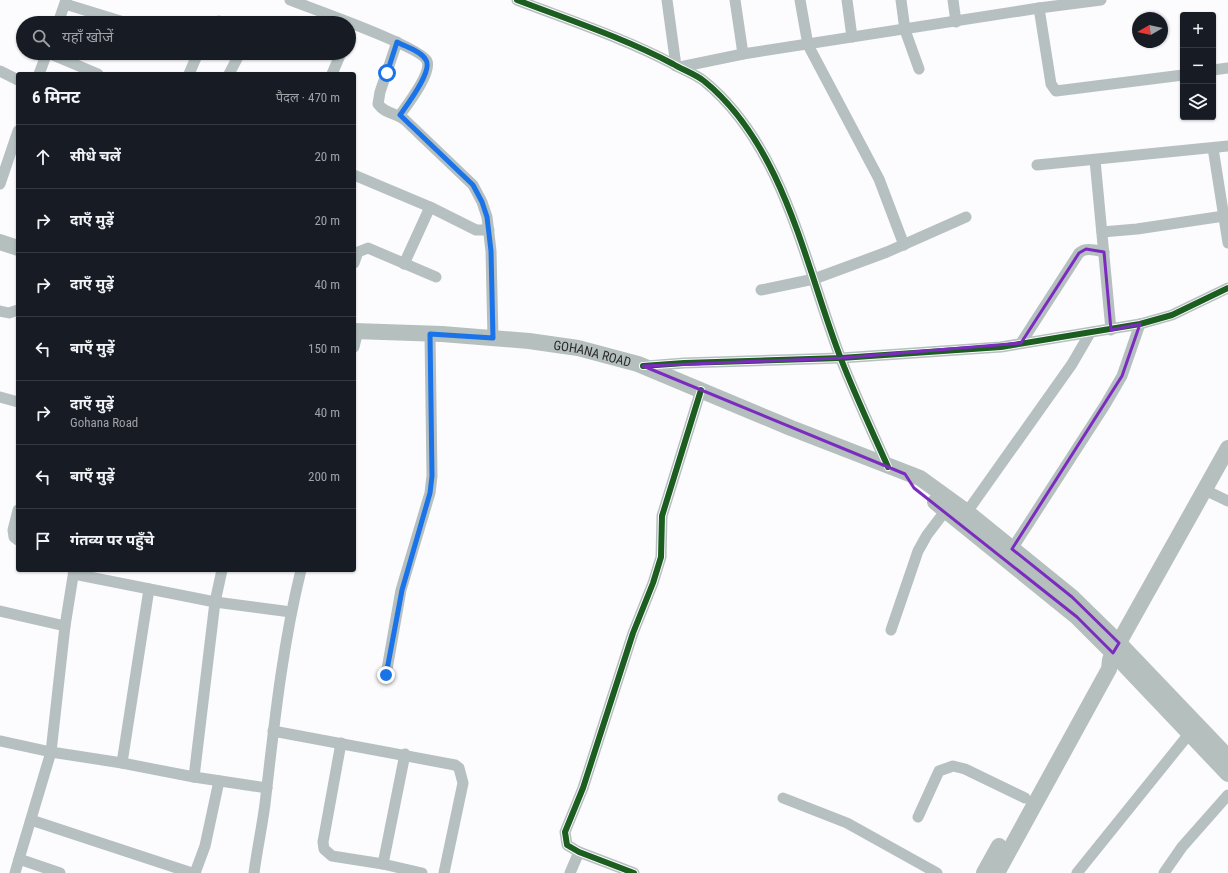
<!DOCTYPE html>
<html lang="hi">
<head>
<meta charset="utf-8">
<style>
	:root { --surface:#171b24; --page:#242831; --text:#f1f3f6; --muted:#9ea1a6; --line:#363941 }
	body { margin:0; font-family:"Roboto Condensed","Noto Sans Devanagari",sans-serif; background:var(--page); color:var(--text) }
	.controls { position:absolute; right:12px; top:12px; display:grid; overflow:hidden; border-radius:4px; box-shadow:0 1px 3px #0004 }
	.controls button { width:36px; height:36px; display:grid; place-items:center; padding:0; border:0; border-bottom:1px solid var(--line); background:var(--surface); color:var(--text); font:20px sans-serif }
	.compass { position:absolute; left:1132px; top:12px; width:36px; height:36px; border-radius:50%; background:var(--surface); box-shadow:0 1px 3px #0004; rotate:261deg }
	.stop { position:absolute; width:12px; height:12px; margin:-9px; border:3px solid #1a73e8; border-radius:50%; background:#fff }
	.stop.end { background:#1a73e8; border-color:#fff; box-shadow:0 1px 4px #0008 }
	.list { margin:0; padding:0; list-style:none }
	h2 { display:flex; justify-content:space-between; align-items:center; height:52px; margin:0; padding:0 16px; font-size:17px }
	h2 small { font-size:13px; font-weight:400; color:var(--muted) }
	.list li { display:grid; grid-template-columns:26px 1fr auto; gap:12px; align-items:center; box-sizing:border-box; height:64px; padding:0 16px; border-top:1px solid var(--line) }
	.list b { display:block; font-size:15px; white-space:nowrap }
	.list p { margin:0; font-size:13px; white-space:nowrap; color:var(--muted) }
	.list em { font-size:13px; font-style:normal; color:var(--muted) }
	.icon { flex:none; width:22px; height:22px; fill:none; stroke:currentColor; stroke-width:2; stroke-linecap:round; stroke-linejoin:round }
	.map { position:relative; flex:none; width:1228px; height:873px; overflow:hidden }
	.search { position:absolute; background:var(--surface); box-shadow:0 1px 3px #0004; left:16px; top:16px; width:340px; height:44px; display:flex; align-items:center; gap:10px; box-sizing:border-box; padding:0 14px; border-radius:22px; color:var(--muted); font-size:15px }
	.panel { position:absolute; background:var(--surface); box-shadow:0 1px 3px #0004; left:16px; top:72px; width:340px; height:500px; border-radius:4px }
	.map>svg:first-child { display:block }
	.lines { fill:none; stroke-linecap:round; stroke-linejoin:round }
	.street { stroke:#b6c0c0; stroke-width:11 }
	.secondary { stroke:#b5bfbe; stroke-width:16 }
	.cycleway-casing { stroke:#fdfafe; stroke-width:8 }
	.cycleway { stroke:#1b5e20; stroke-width:6 }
	.route { stroke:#1a73e8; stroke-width:5 }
	.marked { fill:none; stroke:#7b2cbf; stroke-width:3; stroke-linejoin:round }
	.labels { text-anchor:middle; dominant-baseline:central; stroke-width:4; stroke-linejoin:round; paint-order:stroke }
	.street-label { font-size:13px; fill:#2b2a2c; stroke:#fdfafe }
</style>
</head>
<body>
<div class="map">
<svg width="1228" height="873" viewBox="0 0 1228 873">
	<rect width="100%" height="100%" fill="#fcfbfd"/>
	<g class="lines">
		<g class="street">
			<path d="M290 0C310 8 422 47 427 61 432 73 407 105 400 115"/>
			<path d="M517 0C569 20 624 38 673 64 683 70 695 74 704 81 785 147 805 266 841 359 855 395 872 431 888 467"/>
			<path d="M667 0 676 66"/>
			<path d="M735 0 743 54"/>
			<path d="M800 0 808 45 879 179 904 245"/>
			<path d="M847 0 852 37"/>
			<path d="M901 0 905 30 919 69"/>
			<path d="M953 0 956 22"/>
			<path d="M65 4 127 23"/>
			<path d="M1039 8 1051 84 1056 91 1183 75"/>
			<path d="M58 23 66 0"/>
			<path d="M212 23 219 21 224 23"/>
			<path d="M397 42 380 92 378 104C386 115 397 112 406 121L473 185 482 202 487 217 491 251 493 338"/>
			<path d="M48 53 98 74"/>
			<path d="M680 67 743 54 1039 8 1101 0"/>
			<path d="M1213 70 1228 68"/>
			<path d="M0 71 18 80"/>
			<path d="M39 74 47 53"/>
			<path d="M189 74 198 53"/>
			<path d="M229 74 240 53"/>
			<path d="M332 74 341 53"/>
			<path d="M1213 148 1228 243"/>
			<path d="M1095 160 1111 330"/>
			<path d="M1037 165 1228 146"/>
			<path d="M354 175 430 207 476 230H489"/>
			<path d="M0 184 18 131"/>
			<path d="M1102 232 1137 229 1224 216"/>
			<path d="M354 263 358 252 368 248 436 277"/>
			<path d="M404 264 430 207"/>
			<path d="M761 290 814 279 887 252 966 217"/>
			<path d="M0 311 9 313 18 310"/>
			<path d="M1021 343 1079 253C1085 247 1095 250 1104 252"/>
			<path d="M354 347 358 331"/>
			<path d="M646 366 684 363 841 358 1001 347 1140 324 1172 315 1228 288"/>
			<path d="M0 397 18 402"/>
			<path d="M1205 490 1228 501"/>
			<path d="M18 510 13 530 14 537 18 540"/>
			<path d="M967 512 1072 364 1090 333"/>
			<path d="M1012 549 1105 405 1122 376 1140 324"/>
			<path d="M74 574 215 602 291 612"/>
			<path d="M0 611 65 626"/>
			<path d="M891 630 918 551 927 535 946 510"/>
			<path d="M386 675 401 590 430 493 432 476 430 334"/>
			<path d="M273 731 455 765 459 768 463 783 444 873"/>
			<path d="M1 741 51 752 122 763 194 777 267 788"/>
			<path d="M341 743 323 842 324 849 332 856 383 864 422 873"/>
			<path d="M122 763 149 589"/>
			<path d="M194 777 215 602 222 570"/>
			<path d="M783 798 847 823 937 873"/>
			<path d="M918 817 939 771 953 766 965 769 1025 798"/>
			<path d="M31 820 192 873"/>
			<path d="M383 864 405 754"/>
			<path d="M15 873 19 859"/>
			<path d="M60 873 19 859 51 752 65 626 74 570"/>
			<path d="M195 873 205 846 219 781"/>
			<path d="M254 873C257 850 262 827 265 804 274 726 282 647 301 570"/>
			<path d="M570 873 579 852"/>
			<path d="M634 873 579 852 567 845 565 832 583 788 633 633 653 583 661 557 662 516 701 390"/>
			<path d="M1077 873 1189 734"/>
			<path d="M1164 873 1182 847 1228 795"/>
		</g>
		<g class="secondary">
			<path d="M0 242 18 248"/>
			<path id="s1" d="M354 331 442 334 529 341 578 348 638 364 791 428 920 478 967 512 1072 597 1119 643 1228 757"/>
			<path d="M935 502 1077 617 1113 653 1228 774"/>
			<path d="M984 873 999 846"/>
			<path d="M997 873 1109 669 1110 660 1113 653 1228 448"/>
		</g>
		<defs>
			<g id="cycleway">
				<path d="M517 0C569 20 624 38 673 64 683 70 695 74 704 81 785 147 805 266 841 359 855 395 872 431 888 467"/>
				<path d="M643 366 684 363 841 358 1001 347 1140 324 1172 315 1228 288"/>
				<path d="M634 873 579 852 567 845 565 832 583 788 633 633 653 583 661 557 662 516 701 390"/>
			</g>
		</defs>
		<use href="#cycleway" class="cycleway-casing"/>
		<use href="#cycleway" class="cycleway"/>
	</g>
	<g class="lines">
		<path class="route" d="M386 675 402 590 430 493 432 476 430 334 493 338 491 251 487 217 482 202 473 185 400 115C407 105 433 71 426 60 421 51 406 47 397 42L387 73"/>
	</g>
	<path class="marked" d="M1086 249 1104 252 1111 330 1140 324 1122 376 1012 549 1072 597 1119 643 1113 653 1077 617 914 488 905 474 643 366 841 358 1021 343 1079 253Z"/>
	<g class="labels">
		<g class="street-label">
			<text stroke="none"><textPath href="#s1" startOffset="240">GOHANA ROAD</textPath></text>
		</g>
	</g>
</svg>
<div class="controls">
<button>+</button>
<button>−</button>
<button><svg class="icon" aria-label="layers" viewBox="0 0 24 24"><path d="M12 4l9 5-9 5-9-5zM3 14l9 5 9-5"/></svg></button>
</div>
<svg class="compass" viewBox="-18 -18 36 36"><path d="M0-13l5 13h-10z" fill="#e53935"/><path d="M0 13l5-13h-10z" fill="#9ea1a6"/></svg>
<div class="stop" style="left:387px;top:73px"></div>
<div class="stop end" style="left:386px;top:675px"></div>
<div class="search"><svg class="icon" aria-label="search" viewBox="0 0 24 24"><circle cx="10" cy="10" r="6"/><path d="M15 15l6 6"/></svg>यहाँ खोजें</div>
<section class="panel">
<h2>6 मिनट<small>पैदल · 470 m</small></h2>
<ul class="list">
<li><svg class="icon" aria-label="ahead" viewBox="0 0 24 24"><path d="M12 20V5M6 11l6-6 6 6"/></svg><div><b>सीधे चलें</b></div><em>20 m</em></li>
<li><svg class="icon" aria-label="right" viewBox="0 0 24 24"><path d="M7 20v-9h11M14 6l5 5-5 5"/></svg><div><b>दाएँ मुड़ें</b></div><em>20 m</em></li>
<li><svg class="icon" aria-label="right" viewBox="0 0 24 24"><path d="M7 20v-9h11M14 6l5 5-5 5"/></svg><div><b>दाएँ मुड़ें</b></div><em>40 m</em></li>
<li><svg class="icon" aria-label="left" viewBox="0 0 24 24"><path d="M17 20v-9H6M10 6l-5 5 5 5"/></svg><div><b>बाएँ मुड़ें</b></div><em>150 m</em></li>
<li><svg class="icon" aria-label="right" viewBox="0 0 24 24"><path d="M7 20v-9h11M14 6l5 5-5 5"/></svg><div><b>दाएँ मुड़ें</b><p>Gohana Road</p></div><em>40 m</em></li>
<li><svg class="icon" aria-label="left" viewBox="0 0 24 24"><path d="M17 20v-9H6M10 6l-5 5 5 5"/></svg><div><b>बाएँ मुड़ें</b></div><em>200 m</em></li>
<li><svg class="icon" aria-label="arrive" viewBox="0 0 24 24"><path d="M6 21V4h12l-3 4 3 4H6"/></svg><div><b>गंतव्य पर पहुँचे</b></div></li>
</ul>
</section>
</div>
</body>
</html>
